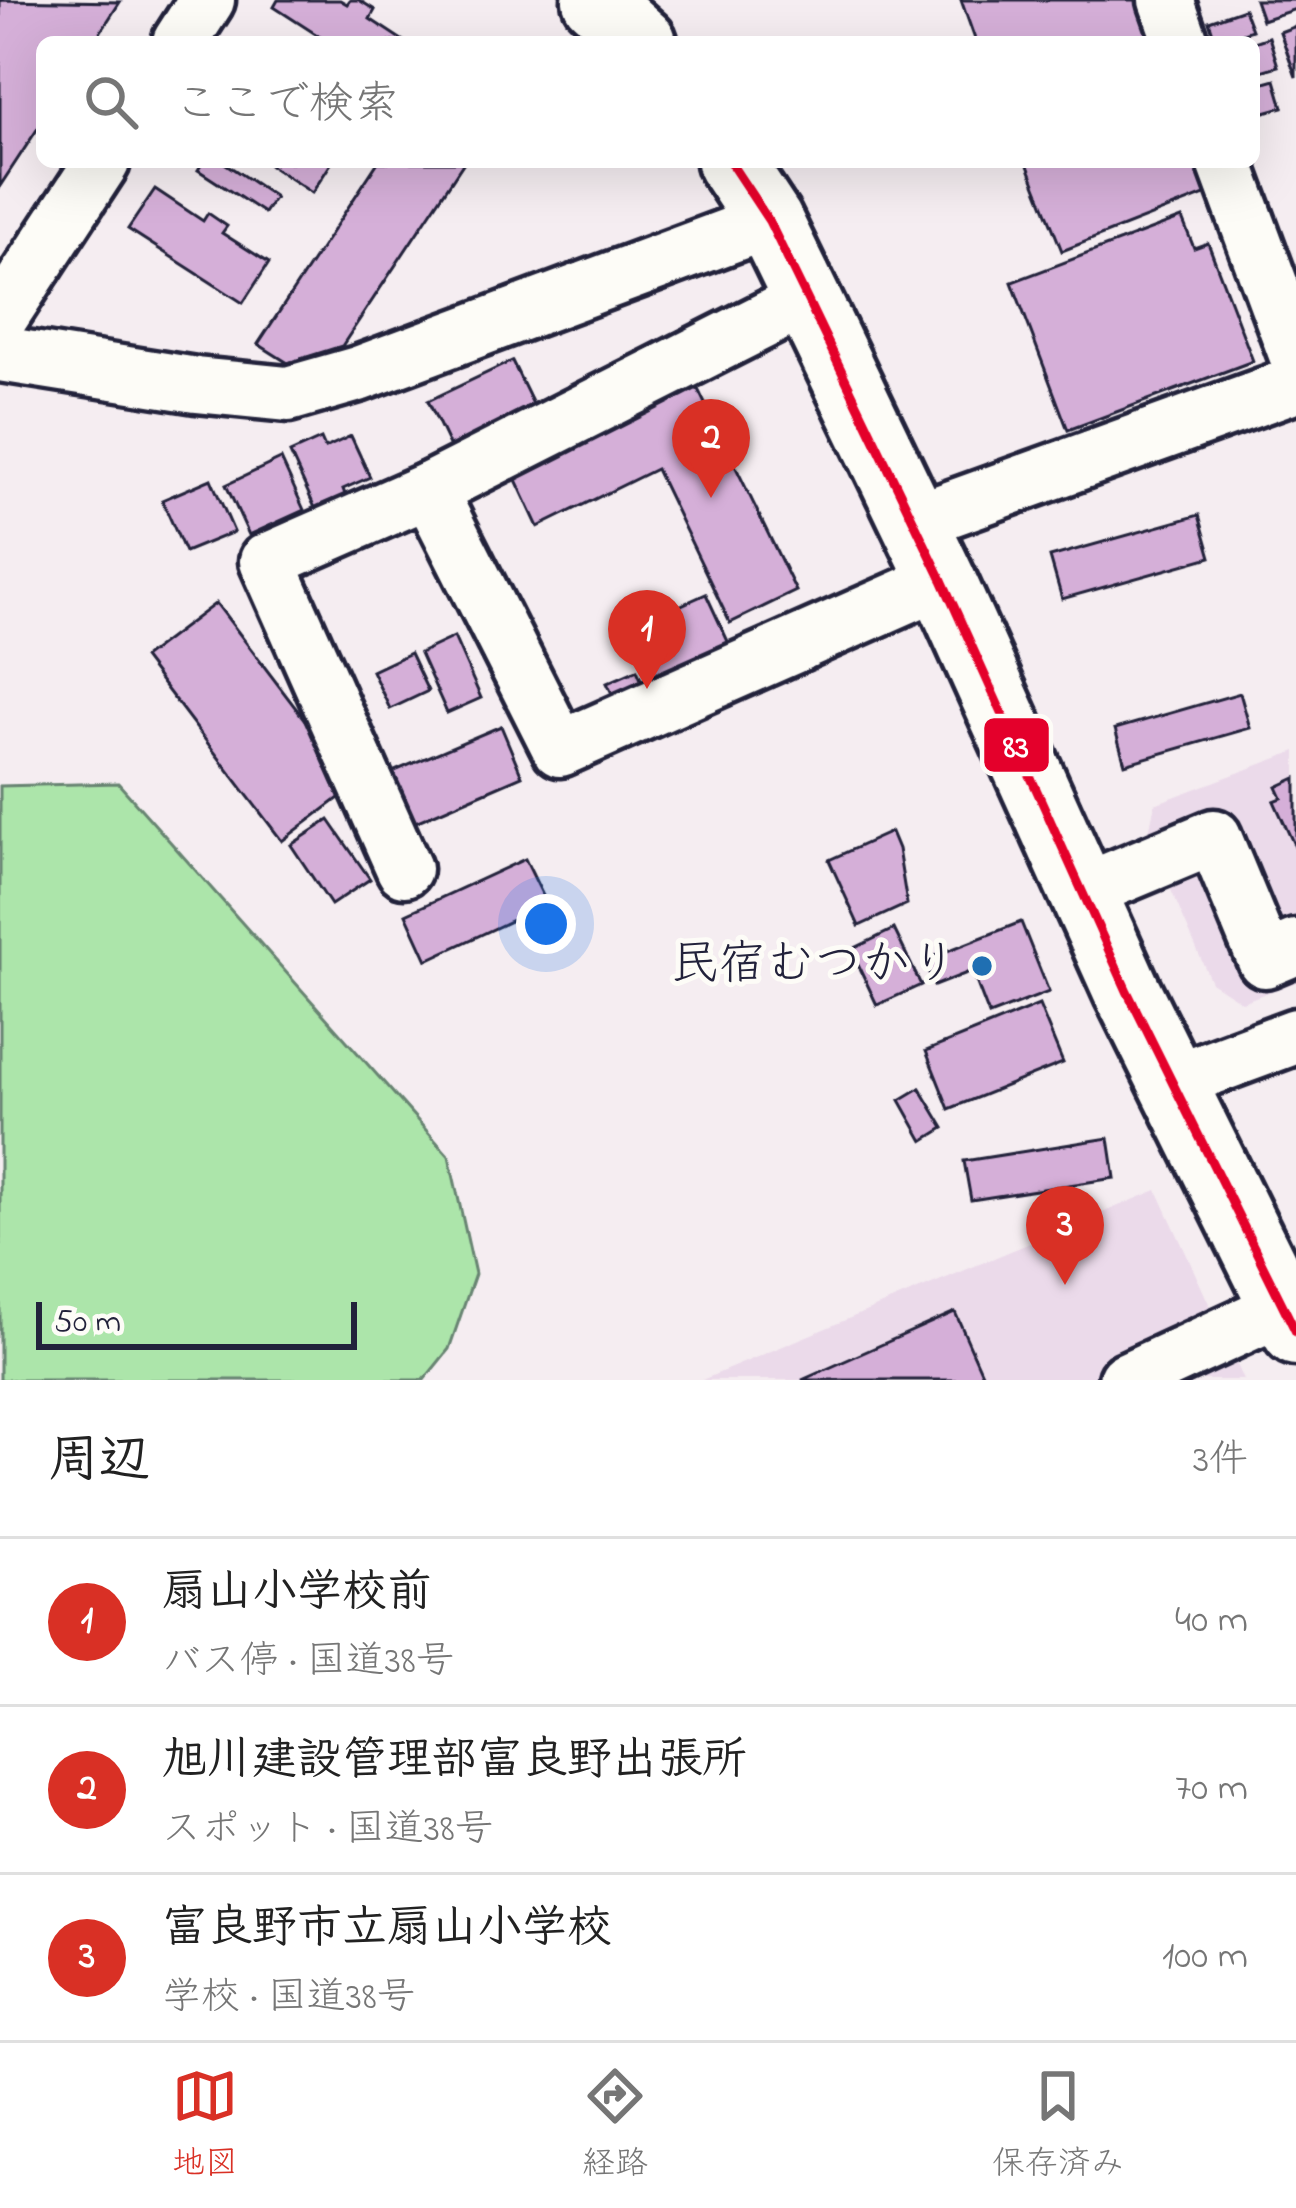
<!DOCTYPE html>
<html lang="ja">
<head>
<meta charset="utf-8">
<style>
	:root { --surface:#fff; --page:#f6f6f6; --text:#222; --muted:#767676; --line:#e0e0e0; --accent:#d93025 }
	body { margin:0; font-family:"Indie Flower","Klee One",sans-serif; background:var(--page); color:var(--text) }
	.scale { position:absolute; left:36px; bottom:30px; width:321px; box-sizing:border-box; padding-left:12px; border:6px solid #22223b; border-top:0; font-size:33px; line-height:42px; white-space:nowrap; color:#22223b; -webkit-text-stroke:9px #fdfcf7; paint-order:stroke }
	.you { position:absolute; left:546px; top:924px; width:42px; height:42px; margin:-30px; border:9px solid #fff; border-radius:50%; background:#1a73e8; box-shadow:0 0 0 18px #1a73e833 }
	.badge { display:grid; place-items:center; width:78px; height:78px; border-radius:50%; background:var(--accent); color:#fff; font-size:39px; font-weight:700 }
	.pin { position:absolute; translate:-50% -99px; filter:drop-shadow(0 3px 6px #0008) }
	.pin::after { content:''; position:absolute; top:63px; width:42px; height:36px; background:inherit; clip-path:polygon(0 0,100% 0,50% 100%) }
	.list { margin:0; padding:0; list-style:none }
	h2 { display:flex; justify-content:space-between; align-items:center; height:156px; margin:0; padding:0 48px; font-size:51px }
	h2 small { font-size:39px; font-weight:400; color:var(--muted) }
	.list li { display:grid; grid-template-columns:78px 1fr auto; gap:36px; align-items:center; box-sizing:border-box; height:168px; padding:0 48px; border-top:3px solid var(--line) }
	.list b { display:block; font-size:45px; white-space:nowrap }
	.list p { margin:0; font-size:39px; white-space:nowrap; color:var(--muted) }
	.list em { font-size:39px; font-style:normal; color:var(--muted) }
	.icon { flex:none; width:66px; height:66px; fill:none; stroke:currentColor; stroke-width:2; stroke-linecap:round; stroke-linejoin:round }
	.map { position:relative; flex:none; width:1296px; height:1380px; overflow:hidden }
	.search { position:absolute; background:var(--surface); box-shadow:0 12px 48px #0002; left:36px; right:36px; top:36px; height:132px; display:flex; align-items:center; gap:30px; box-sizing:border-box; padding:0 42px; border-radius:18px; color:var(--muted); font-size:45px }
	.sheet { height:660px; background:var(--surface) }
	nav { display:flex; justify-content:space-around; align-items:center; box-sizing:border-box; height:168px; border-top:3px solid var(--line); background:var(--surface); font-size:33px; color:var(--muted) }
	nav a { display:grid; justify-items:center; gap:6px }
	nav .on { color:var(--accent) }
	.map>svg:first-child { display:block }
	.built { fill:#ebdaea }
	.green { fill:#ace5aa; stroke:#678472; stroke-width:3 }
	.building { fill:#d5afd8; stroke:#22223b; stroke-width:3 }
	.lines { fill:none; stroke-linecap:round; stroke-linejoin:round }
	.minor-casing { stroke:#22223b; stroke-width:63 }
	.highway-casing { stroke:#22223b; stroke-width:75 }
	.minor { stroke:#fdfcf7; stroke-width:54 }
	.highway { stroke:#fdfcf7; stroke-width:66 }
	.bus-1-casing { stroke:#fdfcf7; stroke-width:18 }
	.bus-1 { stroke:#e4002b; stroke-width:9 }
	.poi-dot { fill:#1f6fb2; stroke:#fdfcf7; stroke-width:4.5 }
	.labels { text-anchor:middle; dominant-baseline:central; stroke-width:10; stroke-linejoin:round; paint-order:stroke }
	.poi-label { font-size:48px; fill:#22223b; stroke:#fdfcf7; text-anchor:end }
	.line-badge { stroke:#fdfcf7; stroke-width:4.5 }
	.badge-label { font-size:33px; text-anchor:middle; font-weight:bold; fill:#fff }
</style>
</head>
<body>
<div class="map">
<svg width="1296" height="1380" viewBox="0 0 1296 1380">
	<rect width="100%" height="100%" fill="#f5edf1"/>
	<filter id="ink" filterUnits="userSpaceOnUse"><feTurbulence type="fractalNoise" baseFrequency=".00833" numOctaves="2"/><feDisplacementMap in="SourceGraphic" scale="24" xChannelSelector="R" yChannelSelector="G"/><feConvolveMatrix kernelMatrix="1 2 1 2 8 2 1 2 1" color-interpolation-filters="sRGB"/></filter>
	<g filter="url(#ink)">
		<g class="built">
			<path d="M1296 751V982L1242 1002 1211 982 1148 837 1155 804Z"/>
			<path d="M1157 1190 1244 1380H702Z"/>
		</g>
		<path class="green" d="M118 783 449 1156 475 1274 449 1349 424 1380H0V786Z"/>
		<g class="building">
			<path d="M0 0 120 2 94 42H42V122L0 186Z"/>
			<path d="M278 0H340L347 4 350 0H359L375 10 370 19 405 42H328L274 7Z"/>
			<path d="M961 0H1138L1153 42H976Z"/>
			<path d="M1255 0H1296V9L1262 20Z"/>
			<path d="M1244 9 1252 30 1216 42 1209 21Z"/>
			<path d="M1296 26V77L1280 32Z"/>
			<path d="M1269 37 1278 66 1254 73V42Z"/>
			<path d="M1275 80 1283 107 1254 115V86Z"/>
			<path d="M203 162H223L275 197 264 213 198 170Z"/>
			<path d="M265 162H332L312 193Z"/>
			<path d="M378 162H464L342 346 288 363 258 344Z"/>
			<path d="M1198 162 1210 193 1062 251 1027 163Z"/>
			<path d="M155 189 203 221 208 213 227 226 222 233 269 263 243 303 128 229Z"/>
			<path d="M1182 218 1194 248 1208 243 1253 361 1068 430 1012 282Z"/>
			<path d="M512 361 534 406 450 447 428 401Z"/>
			<path d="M694 381 796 591 730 623 656 469 538 527 511 469Z"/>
			<path d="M351 436 370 477 343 489 346 497 316 510 290 453 321 439 325 448Z"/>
			<path d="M281 459 304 510 249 535 226 485Z"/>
			<path d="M211 479 234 532 185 552 162 500Z"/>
			<path d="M1199 515 1211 557 1062 599 1050 557Z"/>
			<path d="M706 594 732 650 654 686 628 629Z"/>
			<path d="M216 603 355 786 282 841 143 658Z"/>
			<path d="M454 637 481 698 447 713 420 653Z"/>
			<path d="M410 653 428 691 390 709 372 671Z"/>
			<path d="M637 670 646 691 617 704 607 683Z"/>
			<path d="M1240 693 1250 728 1125 764 1115 729Z"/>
			<path d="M501 726 522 776 411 824 390 773Z"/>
			<path d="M1296 778V849L1274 801 1282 798 1277 787Z"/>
			<path d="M329 820 370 879 331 905 291 845Z"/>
			<path d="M891 832 898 849 907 904 859 926 829 860Z"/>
			<path d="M525 859 547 904 427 960 406 914Z"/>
			<path d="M1021 922 1049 992 989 1015 972 971 934 986 924 960Z"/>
			<path d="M894 929 921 985 877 1005 851 950Z"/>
			<path d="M1039 1005 1063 1063 949 1109 926 1051Z"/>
			<path d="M920 1088 944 1128 923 1141 900 1100Z"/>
			<path d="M1109 1138 1115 1178 971 1200 964 1161Z"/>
			<path d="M955 1312 985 1380H802Z"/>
		</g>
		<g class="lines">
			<defs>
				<g id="minor">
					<path d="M1166 0 1181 42"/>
					<path d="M180 42 207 0"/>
					<path d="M1225 162 1296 354"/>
					<path d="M0 318 102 162"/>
					<path d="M0 354 196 385 288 394 358 374 769 221"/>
					<path d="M429 490 807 299"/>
					<path d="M914 522 1296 384"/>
					<path d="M404 869 267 561 429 490 560 749 942 580"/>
					<path d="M1082 892 1214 837 1265 960 1296 947"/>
					<path d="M1172 1082 1296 1036"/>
					<path d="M1126 1380 1284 1307"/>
				</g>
				<g id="highway">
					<path d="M596 0 643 42"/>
					<path d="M730 162 769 221 807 299 942 580 1127 991 1296 1332"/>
				</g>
			</defs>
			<use href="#minor" class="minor-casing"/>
			<use href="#highway" class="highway-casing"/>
			<use href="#minor" class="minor"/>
			<use href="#highway" class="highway"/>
			<defs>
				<path id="bus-1" d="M730 162 769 221 807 299 942 580 1127 991 1296 1332"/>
			</defs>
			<use href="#bus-1" class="bus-1-casing"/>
			<use href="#bus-1" class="bus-1"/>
		</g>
	</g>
	<circle class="poi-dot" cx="982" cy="966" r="12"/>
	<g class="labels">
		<g class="poi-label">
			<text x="958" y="966">民宿むつかり</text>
		</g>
	</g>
	<rect class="line-badge" x="982" y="716" width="69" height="58" rx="12" fill="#e4002b"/>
	<g class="badge-label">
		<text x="1016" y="757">83</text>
	</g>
</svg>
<div class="scale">50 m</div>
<div class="you"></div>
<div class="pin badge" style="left:647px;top:689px">1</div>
<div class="pin badge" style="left:711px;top:498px">2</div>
<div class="pin badge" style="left:1065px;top:1285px">3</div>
<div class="search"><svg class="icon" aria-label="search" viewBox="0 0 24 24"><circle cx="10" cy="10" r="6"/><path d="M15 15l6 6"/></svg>ここで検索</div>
</div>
<section class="sheet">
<h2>周辺<small>3件</small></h2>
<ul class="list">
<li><span class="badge">1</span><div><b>扇山小学校前</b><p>バス停 · 国道38号</p></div><em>40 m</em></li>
<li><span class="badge">2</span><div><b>旭川建設管理部富良野出張所</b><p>スポット · 国道38号</p></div><em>70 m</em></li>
<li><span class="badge">3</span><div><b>富良野市立扇山小学校</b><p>学校 · 国道38号</p></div><em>100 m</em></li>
</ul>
</section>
<nav>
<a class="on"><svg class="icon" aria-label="map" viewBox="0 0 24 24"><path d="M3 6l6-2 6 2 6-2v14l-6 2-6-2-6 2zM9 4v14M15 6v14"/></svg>地図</a>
<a><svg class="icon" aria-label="directions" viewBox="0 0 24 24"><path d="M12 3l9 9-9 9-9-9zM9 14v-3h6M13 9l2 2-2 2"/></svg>経路</a>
<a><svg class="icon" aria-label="saved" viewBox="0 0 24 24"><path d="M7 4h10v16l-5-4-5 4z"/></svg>保存済み</a>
</nav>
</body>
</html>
